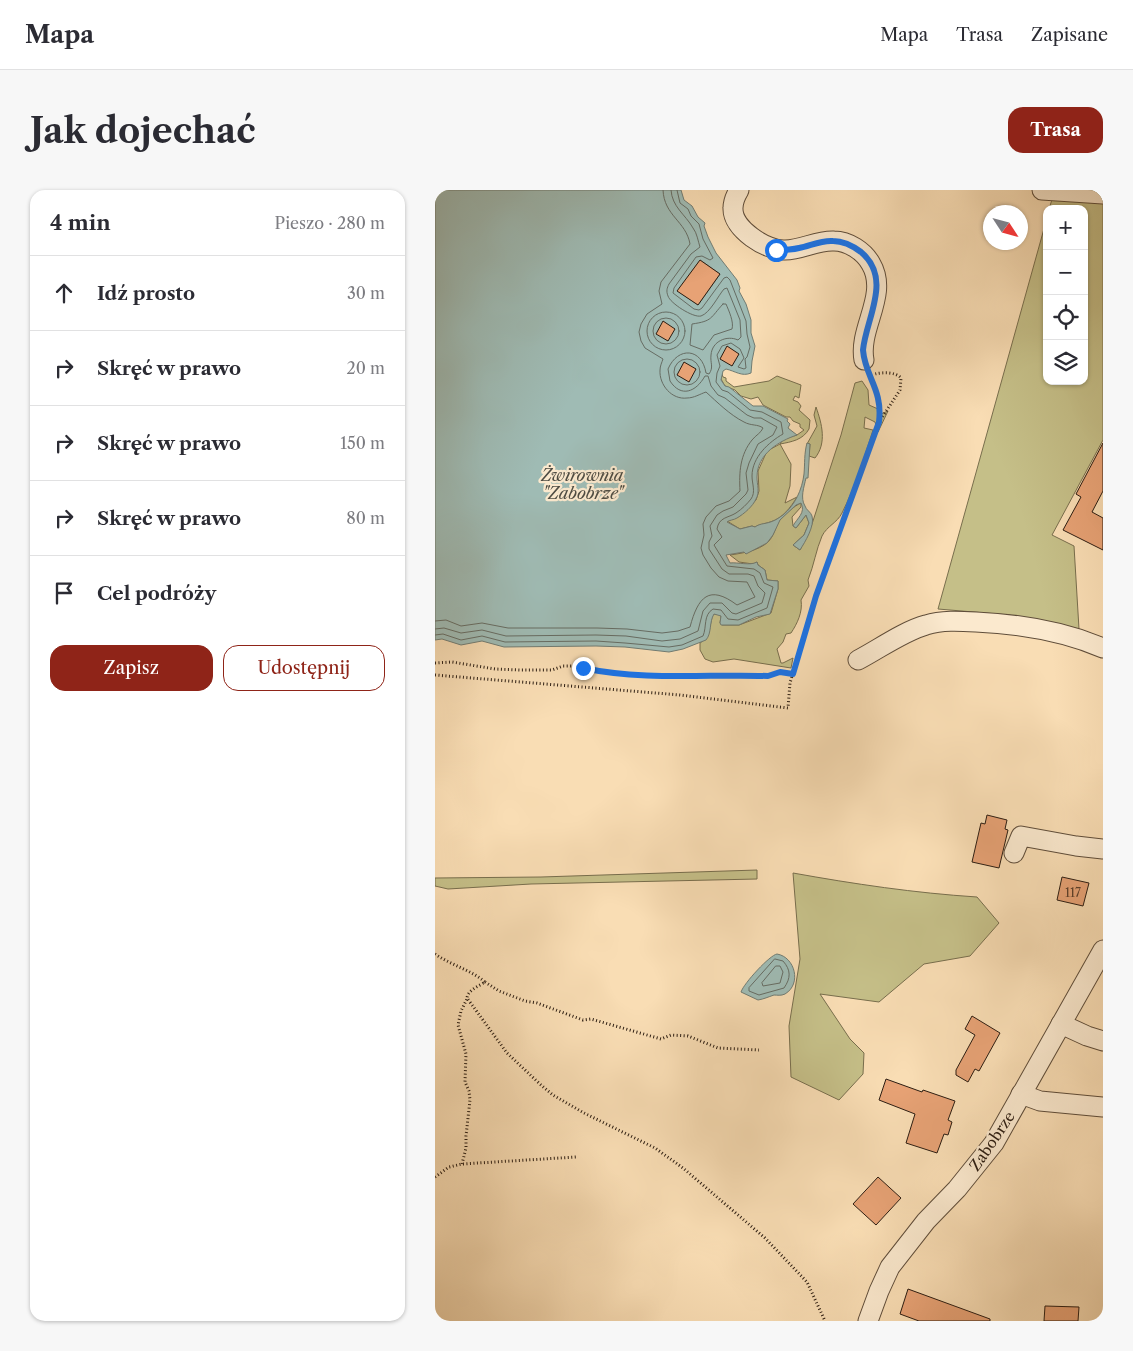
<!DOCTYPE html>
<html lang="pl">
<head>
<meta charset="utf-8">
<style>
	:root { --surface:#fff; --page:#f7f7f7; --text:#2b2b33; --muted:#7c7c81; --line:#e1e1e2; --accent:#8f2418 }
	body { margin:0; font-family:"Libre Caslon Text",serif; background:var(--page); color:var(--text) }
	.controls { position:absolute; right:15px; top:15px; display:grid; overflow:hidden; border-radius:10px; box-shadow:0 1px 4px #0004 }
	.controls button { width:45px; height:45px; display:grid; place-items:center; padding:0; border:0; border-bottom:1px solid var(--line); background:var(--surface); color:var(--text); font:25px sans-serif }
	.compass { position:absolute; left:548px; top:15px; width:45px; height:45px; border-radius:50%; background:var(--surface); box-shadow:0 1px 4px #0004; rotate:126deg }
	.stop { position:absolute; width:15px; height:15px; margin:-11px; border:4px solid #1a73e8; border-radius:50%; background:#fff }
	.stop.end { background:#1a73e8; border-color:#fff; box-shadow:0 1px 5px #0008 }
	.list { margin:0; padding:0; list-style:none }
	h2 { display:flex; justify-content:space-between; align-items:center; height:65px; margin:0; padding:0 20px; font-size:21px }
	h2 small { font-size:16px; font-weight:400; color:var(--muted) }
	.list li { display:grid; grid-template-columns:32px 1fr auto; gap:15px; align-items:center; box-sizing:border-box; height:75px; padding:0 20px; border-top:1px solid var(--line) }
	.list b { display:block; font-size:19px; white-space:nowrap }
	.list em { font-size:16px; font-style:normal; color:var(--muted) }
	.actions { display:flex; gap:10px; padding:15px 20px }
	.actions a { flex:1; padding:11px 0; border:1px solid var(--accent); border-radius:15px; text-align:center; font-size:18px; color:var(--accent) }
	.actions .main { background:var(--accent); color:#fff }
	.icon { flex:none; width:28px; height:28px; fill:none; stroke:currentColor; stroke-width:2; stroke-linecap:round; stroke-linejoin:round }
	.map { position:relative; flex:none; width:668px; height:1131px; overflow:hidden; border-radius:15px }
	header { display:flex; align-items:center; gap:30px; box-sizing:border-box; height:70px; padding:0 25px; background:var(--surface); border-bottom:1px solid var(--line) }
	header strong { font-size:24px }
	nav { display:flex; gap:28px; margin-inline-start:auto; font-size:18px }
	.intro { display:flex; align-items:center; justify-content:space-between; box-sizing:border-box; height:120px; padding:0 30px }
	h1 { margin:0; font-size:35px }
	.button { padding:12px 22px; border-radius:15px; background:var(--accent); color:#fff; font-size:18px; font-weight:700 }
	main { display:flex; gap:30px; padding:0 30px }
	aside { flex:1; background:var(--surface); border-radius:15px; box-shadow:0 1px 4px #0004 }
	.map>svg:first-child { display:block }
	.green { fill:#c5bf88; stroke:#786e4d }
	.water { fill:#9fbbb4; stroke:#717c73; fill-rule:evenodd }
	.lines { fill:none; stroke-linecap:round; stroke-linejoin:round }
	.shore { stroke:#666c63; stroke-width:1 }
	.building { fill:#e7a275; stroke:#2c1d12 }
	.minor-casing { stroke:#5f4d3a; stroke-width:21 }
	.path { stroke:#2c1d12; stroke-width:3; stroke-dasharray:1 2.5; stroke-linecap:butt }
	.minor { stroke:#fbe9ce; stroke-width:19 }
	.route { stroke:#1a73e8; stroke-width:6 }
	.labels { text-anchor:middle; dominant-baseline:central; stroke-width:4.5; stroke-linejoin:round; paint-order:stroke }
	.number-label { font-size:12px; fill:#5b3e2b }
	.street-label { font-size:15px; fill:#2c1d12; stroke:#fbe9ce }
	.water-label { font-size:16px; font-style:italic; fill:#4e4c43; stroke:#fbe9ce }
</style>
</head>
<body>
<header>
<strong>Mapa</strong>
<nav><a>Mapa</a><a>Trasa</a><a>Zapisane</a></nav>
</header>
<div class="intro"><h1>Jak dojechać</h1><a class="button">Trasa</a></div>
<main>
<aside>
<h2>4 min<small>Pieszo · 280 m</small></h2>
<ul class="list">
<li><svg class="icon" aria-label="ahead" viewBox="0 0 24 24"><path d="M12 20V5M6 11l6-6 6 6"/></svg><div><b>Idź prosto</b></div><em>30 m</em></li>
<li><svg class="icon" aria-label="right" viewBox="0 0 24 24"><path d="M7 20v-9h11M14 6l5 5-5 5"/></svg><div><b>Skręć w prawo</b></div><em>20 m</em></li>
<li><svg class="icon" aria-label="right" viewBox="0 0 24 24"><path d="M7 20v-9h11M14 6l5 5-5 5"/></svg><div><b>Skręć w prawo</b></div><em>150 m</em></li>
<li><svg class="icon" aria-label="right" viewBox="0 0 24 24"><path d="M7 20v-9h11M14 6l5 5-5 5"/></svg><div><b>Skręć w prawo</b></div><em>80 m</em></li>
<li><svg class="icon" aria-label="arrive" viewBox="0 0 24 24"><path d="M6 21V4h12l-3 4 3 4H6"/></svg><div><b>Cel podróży</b></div></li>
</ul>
<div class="actions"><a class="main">Zapisz</a><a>Udostępnij</a></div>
</aside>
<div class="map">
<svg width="668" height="1131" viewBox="0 0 668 1131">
	<rect width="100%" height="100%" fill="#f9ddb4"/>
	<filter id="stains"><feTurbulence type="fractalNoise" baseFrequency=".004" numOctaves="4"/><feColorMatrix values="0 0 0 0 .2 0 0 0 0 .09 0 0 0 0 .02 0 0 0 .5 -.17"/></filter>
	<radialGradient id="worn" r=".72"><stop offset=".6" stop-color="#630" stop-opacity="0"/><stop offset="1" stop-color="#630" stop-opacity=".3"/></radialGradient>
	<g class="green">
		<path d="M620 0H668V250L617 345 639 356 644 439 574 425 503 419 612 28V191H649V19H614Z"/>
		<path d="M287 184 288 187 291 188V191L299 197 334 191 342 186 366 195 364 208 360 206 358 210 363 212 366 216 364 220 375 230 374 239C368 250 356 252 345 254L356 274 355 296 350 313 362 307C356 317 347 329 335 332 330 334 325 334 320 337L317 336 305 339 292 331 305 326 321 310 324 301 323 281 332 261 345 254 348 249 362 245 369 240 365 237V234L358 231 355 227H351L328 215 323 207 316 209 306 206 300 200 290 196 286 189Z"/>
		<path d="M427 191 433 200 434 215 443 219 446 224 453 221 443 242 440 232 430 227 429 238 438 240C429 268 420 297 407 323 402 333 392 336 387 346 381 360 379 375 373 390L374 396 366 410C368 422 362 434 356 443L351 444 348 452 342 459 346 473H348L358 468 356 478 299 469 278 472 270 469 265 460V453C276 447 274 436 278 424H283L286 426 285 433 287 435H304L336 423 343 399V391L332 390 330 380 323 375 322 372 318 374 304 372 295 365C308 363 323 361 333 352 339 346 340 338 344 331 349 325 359 316 366 313V317L357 327 358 336 361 338 371 325 374 333 369 345 358 355 365 360 377 334 406 245 420 193Z"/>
		<path d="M381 217C387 234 392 253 380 268L374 266 375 254H372L382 236 379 225Z"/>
		<path d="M322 680V689L96 694 13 699 0 696V688L106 687Z"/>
		<path d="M358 683C419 694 480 703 542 707L564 733 535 766 489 774 444 812 385 804 415 849 429 863 428 884 404 910 356 887 354 836 365 769Z"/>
	</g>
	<g class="water">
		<path d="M0 0H246L249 10 257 16 263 27 270 33 269 36 273 47 281 63 302 90 305 98 304 101 311 114 316 130V143L320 156 317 171 316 183C307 187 300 181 291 179L288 181 286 190 290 196 294 197 318 216H328L353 229 352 231 355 234 353 238 362 245C344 251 322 264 322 287 322 295 325 302 321 309 318 316 309 324 302 328 299 330 294 330 292 332L305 339 317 336 320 337C325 333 332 334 338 331 341 330 345 327 348 325 360 315 367 300 369 284 370 273 369 264 372 253L375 254 373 288H371C369 297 365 308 370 316 371 320 376 322 377 326 380 336 370 352 365 360L358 355 369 345 374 333 371 325 361 338 358 336C362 328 371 323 366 313L361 315 345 330 338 345 332 353 311 364 309 362 291 365 295 373C303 372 315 376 322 372L323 375 330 380 332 390 343 391V399L335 424 321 427 304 435H286L285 433 286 426 279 424C274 432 277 443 271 450L248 459 234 462 190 457 161 456 69 457 47 451 26 455 7 449 0 450ZM265 70 285 84 263 115 243 101Z"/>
		<path d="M342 764C360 767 367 794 350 804 346 806 342 805 339 805 333 807 329 809 323 810L306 802C309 793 335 765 342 764Z"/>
	</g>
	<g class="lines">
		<g class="shore">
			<path d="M288 114H291C294 121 299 132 297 139L279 145 268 160 255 155 257 134C278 131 275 128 288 114Z"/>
			<circle cx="231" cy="141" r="19"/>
			<circle cx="231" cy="141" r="13"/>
			<circle cx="252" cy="182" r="13"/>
			<path d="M0 431 11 430 26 436 47 433 73 438H162L192 439 227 443 243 441 255 437C263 407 274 394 302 415L320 407 312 392 293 391 284 387 276 378 268 365 266 358 269 345 268 334 271 327 281 316 294 311 305 301C304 282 305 265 317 250 321 245 326 243 328 238 323 234 316 236 309 232 295 225 282 212 271 202 265 204 259 208 252 208 237 210 224 195 225 180 225 176 227 172 228 169L210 158 206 151 204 142 206 134 212 124 227 114 224 101 226 92 255 54C251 31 229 26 228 0"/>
			<path d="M0 439 9 438 26 443 47 440 71 446 161 445 191 446 227 451 245 449 263 441 268 421 275 413H287L297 423 301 424 327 413 330 403 323 396 319 386 313 384H294L287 379 274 359V352L277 346 275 336 282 325 288 321 298 317 311 304 313 300 311 283 314 273 323 254 338 245 342 237 326 228H319L312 225 290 208 283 205 276 196 273 186H270C261 202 246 208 235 191L233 179C243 156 267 158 271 183L274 184C279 177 275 173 276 165 277 151 292 145 303 150L306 147 305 130 292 98 289 99C283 106 275 123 266 126 258 128 235 113 233 106 231 101 232 98 234 94L256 64 265 57C263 51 262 43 258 38 250 24 237 17 236 0"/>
			<path d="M0 445 8 444 26 450 47 446 70 452 161 451 190 453 234 457 247 455 268 446C272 437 268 425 278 419L286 420 293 429 303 430 332 418 338 397 329 393 325 383 319 379 292 376 279 355 287 347 282 339C284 327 293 328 301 323 307 319 312 314 316 309 321 302 317 294 317 286 317 267 334 252 348 244L346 232 327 222 315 220 293 202 287 200 281 192 282 183 285 176 282 165 287 156 296 153 305 159 309 168 303 177 309 179 311 178 310 169 312 167 315 157 312 144 311 131 295 90 292 87 289 88 267 118 264 120 259 119 238 103 239 98 261 67 267 66 275 70 278 68 268 49 264 34 256 26 253 19 245 13 242 0"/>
			<path d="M340 769 348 771C356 780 356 788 349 798L324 805 314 801V798Z"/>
			<path d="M341 776H345L348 782 345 793 328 796 327 793Z"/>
		</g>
	</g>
	<g class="building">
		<path d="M265 70 285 84 263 115 242 101Z"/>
		<path d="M228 131 240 139 233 151 221 144Z"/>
		<path d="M292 156 304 164 297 176 285 169Z"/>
		<path d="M249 172 261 179 254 192 242 185Z"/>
		<path d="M668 253V301L657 322 668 328V360L628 340 646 307 641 304Z"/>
		<path d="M552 625 572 630 570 639 573 640 564 678 537 672 546 633 550 634Z"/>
		<path d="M627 687 654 693 648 716 622 710Z"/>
		<path d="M537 826 565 843 544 881 540 879 533 892 521 885V880L540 845 530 839Z"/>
		<path d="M451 889 487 902 488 900 520 911 513 930 517 932 513 945 509 944 502 963 471 953 480 924 444 910Z"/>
		<path d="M443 987 466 1008 441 1035 418 1014Z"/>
		<path d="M473 1099 555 1129V1131H484L465 1124Z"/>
		<path d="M610 1116 644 1117 643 1131H609Z"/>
	</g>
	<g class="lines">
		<defs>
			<g id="minor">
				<path d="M304 0C301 5 298 13 298 18 297 39 332 61 350 60 367 60 382 50 399 51 413 51 429 61 436 74 454 105 423 138 429 170"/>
				<path d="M607 0 668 4"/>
				<path d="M423 470C444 459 469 441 491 435 507 430 524 431 541 432 584 434 628 441 668 458"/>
				<path d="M579 663 586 646 641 656 668 659"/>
				<path d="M626 834 652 846 668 851"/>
				<path d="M586 904 605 911 668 917"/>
				<path d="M433 1131 444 1101 455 1077 491 1031 522 999 559 953 668 760"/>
			</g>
		</defs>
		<use href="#minor" class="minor-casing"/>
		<g class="path">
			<path d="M435 184 445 212 444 232 465 200 466 188C461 182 448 182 440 184"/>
			<path d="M0 473 17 472 60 479 85 480H117L128 476H138L175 483 201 485 333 486 345 482 358 484"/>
			<path d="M0 485 245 505 353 518 355 493 381 406 444 232"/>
			<path d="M0 764C16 775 36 780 50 792 44 796 33 800 32 808L72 863 106 895 118 905 149 923 220 958 248 978 330 1048 372 1092 390 1131"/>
			<path d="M50 792 64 801 90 811 102 813 148 830 156 829 226 849 236 845 253 846 283 858 324 860"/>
			<path d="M27 974 31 958V946L35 910 34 901 30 892 31 864 23 835 26 821 32 809"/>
			<path d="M0 987 14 977 27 974 141 967"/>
		</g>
		<use href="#minor" class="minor"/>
	</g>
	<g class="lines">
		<path class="route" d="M148 478C209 491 272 484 333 486L345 482 358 484 381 406 444 232C448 199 430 187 428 160 431 128 458 89 426 62 418 56 408 51 398 51 386 50 375 56 364 58 356 60 349 60 341 60"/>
	</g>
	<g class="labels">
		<g class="number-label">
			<text x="638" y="702">117</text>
		</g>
		<g class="street-label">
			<text transform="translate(557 951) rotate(-56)">Zabobrze</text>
		</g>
		<g class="water-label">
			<text x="147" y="285">Żwirownia<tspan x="147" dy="18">"Zabobrze"</tspan></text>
		</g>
	</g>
	<rect width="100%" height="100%" filter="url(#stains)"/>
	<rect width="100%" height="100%" fill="url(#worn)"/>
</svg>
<div class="controls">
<button>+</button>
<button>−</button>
<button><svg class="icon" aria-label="locate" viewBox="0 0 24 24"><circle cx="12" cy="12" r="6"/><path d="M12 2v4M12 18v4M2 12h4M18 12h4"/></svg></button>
<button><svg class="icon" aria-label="layers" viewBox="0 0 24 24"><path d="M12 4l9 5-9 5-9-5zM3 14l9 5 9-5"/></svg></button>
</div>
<svg class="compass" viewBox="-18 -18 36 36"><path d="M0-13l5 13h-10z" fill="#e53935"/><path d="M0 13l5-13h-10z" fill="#7c7c81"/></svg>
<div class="stop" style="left:341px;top:60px"></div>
<div class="stop end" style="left:148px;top:478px"></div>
</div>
</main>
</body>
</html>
